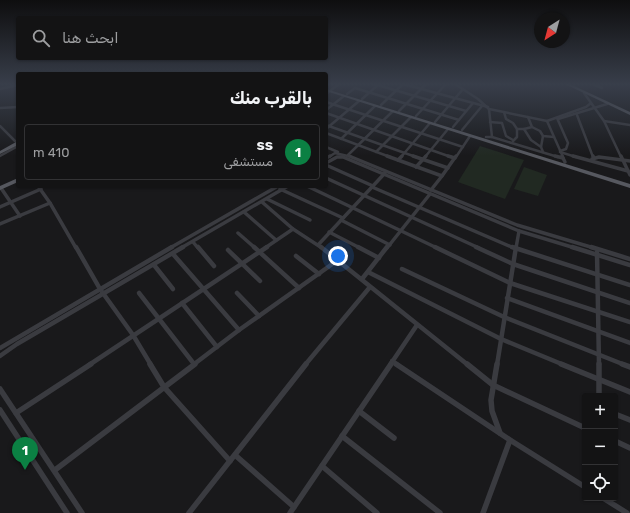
<!DOCTYPE html>
<html lang="ar">
<head>
<meta charset="utf-8">
<style>
	:root { --surface:#131314; --page:#202022; --text:#f1f3f6; --muted:#9d9ea0; --line:#323234; --accent:#0b8043 }
	body { margin:0; font-family:Rubik,Cairo,sans-serif; background:var(--page); color:var(--text); direction:rtl }
	.controls { position:absolute; right:12px; bottom:12px; display:grid; overflow:hidden; border-radius:4px; box-shadow:0 1px 3px #0004 }
	.controls button { width:36px; height:36px; display:grid; place-items:center; padding:0; border:0; border-bottom:1px solid var(--line); background:var(--surface); color:var(--text); font:20px sans-serif }
	.compass { position:absolute; left:534px; top:12px; width:36px; height:36px; border-radius:50%; background:var(--surface); box-shadow:0 1px 3px #0004; rotate:216deg }
	.you { position:absolute; left:338px; top:256px; width:14px; height:14px; margin:-10px; border:3px solid #fff; border-radius:50%; background:#1a73e8; box-shadow:0 0 0 6px #1a73e833 }
	.badge { display:grid; place-items:center; width:26px; height:26px; border-radius:50%; background:var(--accent); color:#fff; font-size:13px; font-weight:700 }
	.pin { position:absolute; translate:-50% -33px; filter:drop-shadow(0 1px 2px #0008) }
	.pin::after { content:''; position:absolute; top:21px; width:14px; height:12px; background:inherit; clip-path:polygon(0 0,100% 0,50% 100%) }
	.list { margin:0; padding:0; list-style:none }
	h2 { display:flex; justify-content:space-between; align-items:center; height:52px; margin:0; padding:0 16px; font-size:17px }
	h2 small { font-size:13px; font-weight:400; color:var(--muted) }
	.list li { display:grid; grid-template-columns:26px 1fr auto; gap:12px; align-items:center; box-sizing:border-box; height:56px; margin:0 8px 8px; padding:0 8px; border:1px solid var(--line); border-radius:4px }
	.list b { display:block; font-size:15px; white-space:nowrap }
	.list p { margin:0; font-size:13px; white-space:nowrap; color:var(--muted) }
	.list em { font-size:13px; font-style:normal; color:var(--muted) }
	.icon { flex:none; width:22px; height:22px; fill:none; stroke:currentColor; stroke-width:2; stroke-linecap:round; stroke-linejoin:round }
	.map { position:relative; flex:none; width:630px; height:513px; overflow:hidden; direction:ltr }
	.search { position:absolute; background:var(--surface); box-shadow:0 1px 3px #0004; left:16px; top:16px; width:312px; height:44px; display:flex; align-items:center; gap:10px; box-sizing:border-box; padding:0 14px; border-radius:4px; color:var(--muted); font-size:15px }
	.panel { position:absolute; background:var(--surface); box-shadow:0 1px 3px #0004; left:16px; top:72px; width:312px; height:116px; border-radius:4px; direction:rtl }
	.map>svg:first-child { display:block }
	.green { fill:#212922 }
	.lines { fill:none; stroke-linecap:round; stroke-linejoin:round }
	.minor-far3 { stroke:#3a3b40; stroke-width:2.5 }
	.minor-far2 { stroke:#3a3b40; stroke-width:3.5 }
	.minor-far1 { stroke:#3a3b40; stroke-width:4.5 }
	.minor { stroke:#3a3b40; stroke-width:5.5 }
	.primary { fill:#56585f; fill-rule:evenodd }
</style>
</head>
<body>
<div class="map">
<svg width="630" height="513" viewBox="0 0 630 513">
	<rect width="100%" height="100%" fill="#19191b"/>
	<g class="green">
		<path d="M480 146 524 160 505 199 458 182Z"/>
		<path d="M524 167 547 175 538 196 514 189Z"/>
	</g>
	<g class="lines">
		<g class="minor-far3">
			<path d="M374 84 466 111"/>
			<path d="M403 84 488 107"/>
			<path d="M455 84 478 99 489 109 492 137H486"/>
			<path d="M593 84 602 88"/>
			<path d="M0 89 18 85"/>
			<path d="M584 93 604 121 621 157"/>
			<path d="M326 94 339 84"/>
			<path d="M347 94 355 88 459 120"/>
			<path d="M362 99 379 84"/>
			<path d="M326 102 463 147"/>
			<path d="M381 105 403 84"/>
			<path d="M0 108 18 107"/>
			<path d="M489 109 547 121 586 107 591 103"/>
			<path d="M326 110 344 96"/>
			<path d="M399 111 426 84"/>
			<path d="M504 112 506 119 513 123 517 129H524"/>
			<path d="M326 113 451 157"/>
			<path d="M577 115 593 157"/>
			<path d="M416 116 446 84"/>
			<path d="M528 117 532 127 524 129 531 140 541 147 543 152"/>
			<path d="M557 118 568 143 566 149 560 151"/>
			<path d="M558 119 607 104"/>
			<path d="M547 121 563 157"/>
			<path d="M604 121 630 125"/>
			<path d="M435 122 463 89"/>
			<path d="M490 122 502 123"/>
			<path d="M502 123 506 136 513 140"/>
			<path d="M326 125 416 157"/>
			<path d="M0 126 15 141"/>
			<path d="M453 127 473 103"/>
			<path d="M532 127 540 131 543 136 554 137"/>
			<path d="M326 129 359 101"/>
			<path d="M462 130 482 106"/>
			<path d="M326 133 390 157"/>
			<path d="M492 137 558 157"/>
			<path d="M341 139 375 106"/>
			<path d="M513 141 517 137V129"/>
			<path d="M326 147 338 152"/>
			<path d="M541 147 543 136"/>
			<path d="M376 152 411 117"/>
			<path d="M560 152 576 157"/>
			<path d="M348 155 393 111"/>
			<path d="M0 156 18 146"/>
			<path d="M329 157 335 153 352 157"/>
			<path d="M401 157 430 123"/>
			<path d="M425 157 448 129"/>
			<path d="M456 157 470 136"/>
		</g>
		<g class="minor-far2">
			<path d="M349 156 517 225 594 248"/>
			<path d="M387 156 442 176 456 156"/>
			<path d="M413 156 448 168"/>
			<path d="M448 156 455 158"/>
			<path d="M555 156 563 158"/>
			<path d="M562 156 565 162"/>
			<path d="M573 156 628 171"/>
			<path d="M593 156 594 158"/>
			<path d="M621 156 630 175"/>
			<path d="M326 158 330 156"/>
			<path d="M592 159 599 157 630 161"/>
			<path d="M398 160 402 156"/>
			<path d="M326 163 337 157H343L519 231 575 248"/>
			<path d="M326 165 373 186"/>
			<path d="M416 167 426 156"/>
			<path d="M326 178 479 248"/>
			<path d="M38 186 50 203 76 248"/>
			<path d="M307 186 437 248"/>
			<path d="M372 187 514 248"/>
			<path d="M1 188 20 216"/>
			<path d="M280 189 343 218"/>
			<path d="M431 190 442 176"/>
			<path d="M267 199 310 220"/>
			<path d="M262 202 293 229 322 248"/>
			<path d="M0 207 41 189"/>
			<path d="M244 212 276 240"/>
			<path d="M341 220 390 245"/>
			<path d="M0 224 50 203"/>
			<path d="M329 232 360 248"/>
			<path d="M238 233 255 248"/>
			<path d="M193 242 198 248"/>
			<path d="M318 245 385 173"/>
			<path d="M170 248 278 186"/>
			<path d="M181 248 288 186"/>
			<path d="M265 248 293 229"/>
			<path d="M387 248 430 194"/>
			<path d="M516 248 519 231"/>
		</g>
		<g class="minor-far1">
			<path d="M76 247 100 289 133 335 151 365"/>
			<path d="M198 247 214 266"/>
			<path d="M254 247 299 288"/>
			<path d="M321 247 468 365"/>
			<path d="M358 247 379 258"/>
			<path d="M435 247 510 283 630 322"/>
			<path d="M476 247 513 264 630 303"/>
			<path d="M512 247 630 285"/>
			<path d="M572 247 630 265"/>
			<path d="M591 247 630 259"/>
			<path d="M228 250 260 281"/>
			<path d="M597 252 599 365"/>
			<path d="M173 254 239 330"/>
			<path d="M296 256 319 274"/>
			<path d="M154 265 173 289"/>
			<path d="M402 269 504 317 625 365"/>
			<path d="M368 272 501 339 564 365"/>
			<path d="M362 279 387 247"/>
			<path d="M139 293 194 364"/>
			<path d="M237 293 259 316"/>
			<path d="M507 298 630 343"/>
			<path d="M182 303 217 347"/>
			<path d="M0 348 172 247"/>
			<path d="M0 356 17 344 183 247"/>
			<path d="M392 361 398 365"/>
			<path d="M89 365 267 247"/>
			<path d="M193 365 239 330 338 260"/>
			<path d="M305 365 370 287"/>
			<path d="M390 365 417 325"/>
			<path d="M497 365 516 247"/>
		</g>
		<g class="minor">
			<path d="M150 364 164 387 230 461"/>
			<path d="M396 364 510 440 585 487"/>
			<path d="M467 364 493 385 585 428"/>
			<path d="M497 364 491 400 492 411 500 433"/>
			<path d="M561 364 630 392"/>
			<path d="M599 364V396"/>
			<path d="M622 364 630 367"/>
			<path d="M0 389 82 513"/>
			<path d="M0 410 67 513"/>
			<path d="M359 411 394 438"/>
			<path d="M16 413 91 364"/>
			<path d="M615 414 630 420"/>
			<path d="M342 436 440 513"/>
			<path d="M615 441 630 448"/>
			<path d="M235 455 294 507"/>
			<path d="M322 466 377 513"/>
			<path d="M55 470 195 364"/>
			<path d="M603 498 627 513"/>
			<path d="M189 513 306 364"/>
			<path d="M290 513 391 364"/>
			<path d="M483 513 510 440"/>
		</g>
		<g class="primary">
			<path d="M565 84H570L630 112V115Z"/>
			<path d="M326 89 630 184V188L326 91Z"/>
			<path d="M16 142H18V145L0 154V151Z"/>
			<path d="M18 178V182L0 190V186Z"/>
		</g>
	</g>
	<linearGradient id="sky" x2="0" y2="1"><stop stop-color="#0e0e0f"/><stop offset="0.54" stop-color="#383e4a"/><stop offset="1" stop-color="#383e4a" stop-opacity="0"/></linearGradient>
	<rect width="630" height="156" fill="url(#sky)"/>
</svg>
<div class="controls">
<button>+</button>
<button>−</button>
<button><svg class="icon" aria-label="locate" viewBox="0 0 24 24"><circle cx="12" cy="12" r="6"/><path d="M12 2v4M12 18v4M2 12h4M18 12h4"/></svg></button>
</div>
<svg class="compass" viewBox="-18 -18 36 36"><path d="M0-13l5 13h-10z" fill="#e53935"/><path d="M0 13l5-13h-10z" fill="#9d9ea0"/></svg>
<div class="you"></div>
<div class="pin badge" style="left:25px;top:470px">1</div>
<div class="search"><svg class="icon" aria-label="search" viewBox="0 0 24 24"><circle cx="10" cy="10" r="6"/><path d="M15 15l6 6"/></svg>ابحث هنا</div>
<section class="panel">
<h2>بالقرب منك<small></small></h2>
<ul class="list">
<li><span class="badge">1</span><div><b>ss</b><p>مستشفى</p></div><em>410 m</em></li>
</ul>
</section>
</div>
</body>
</html>
